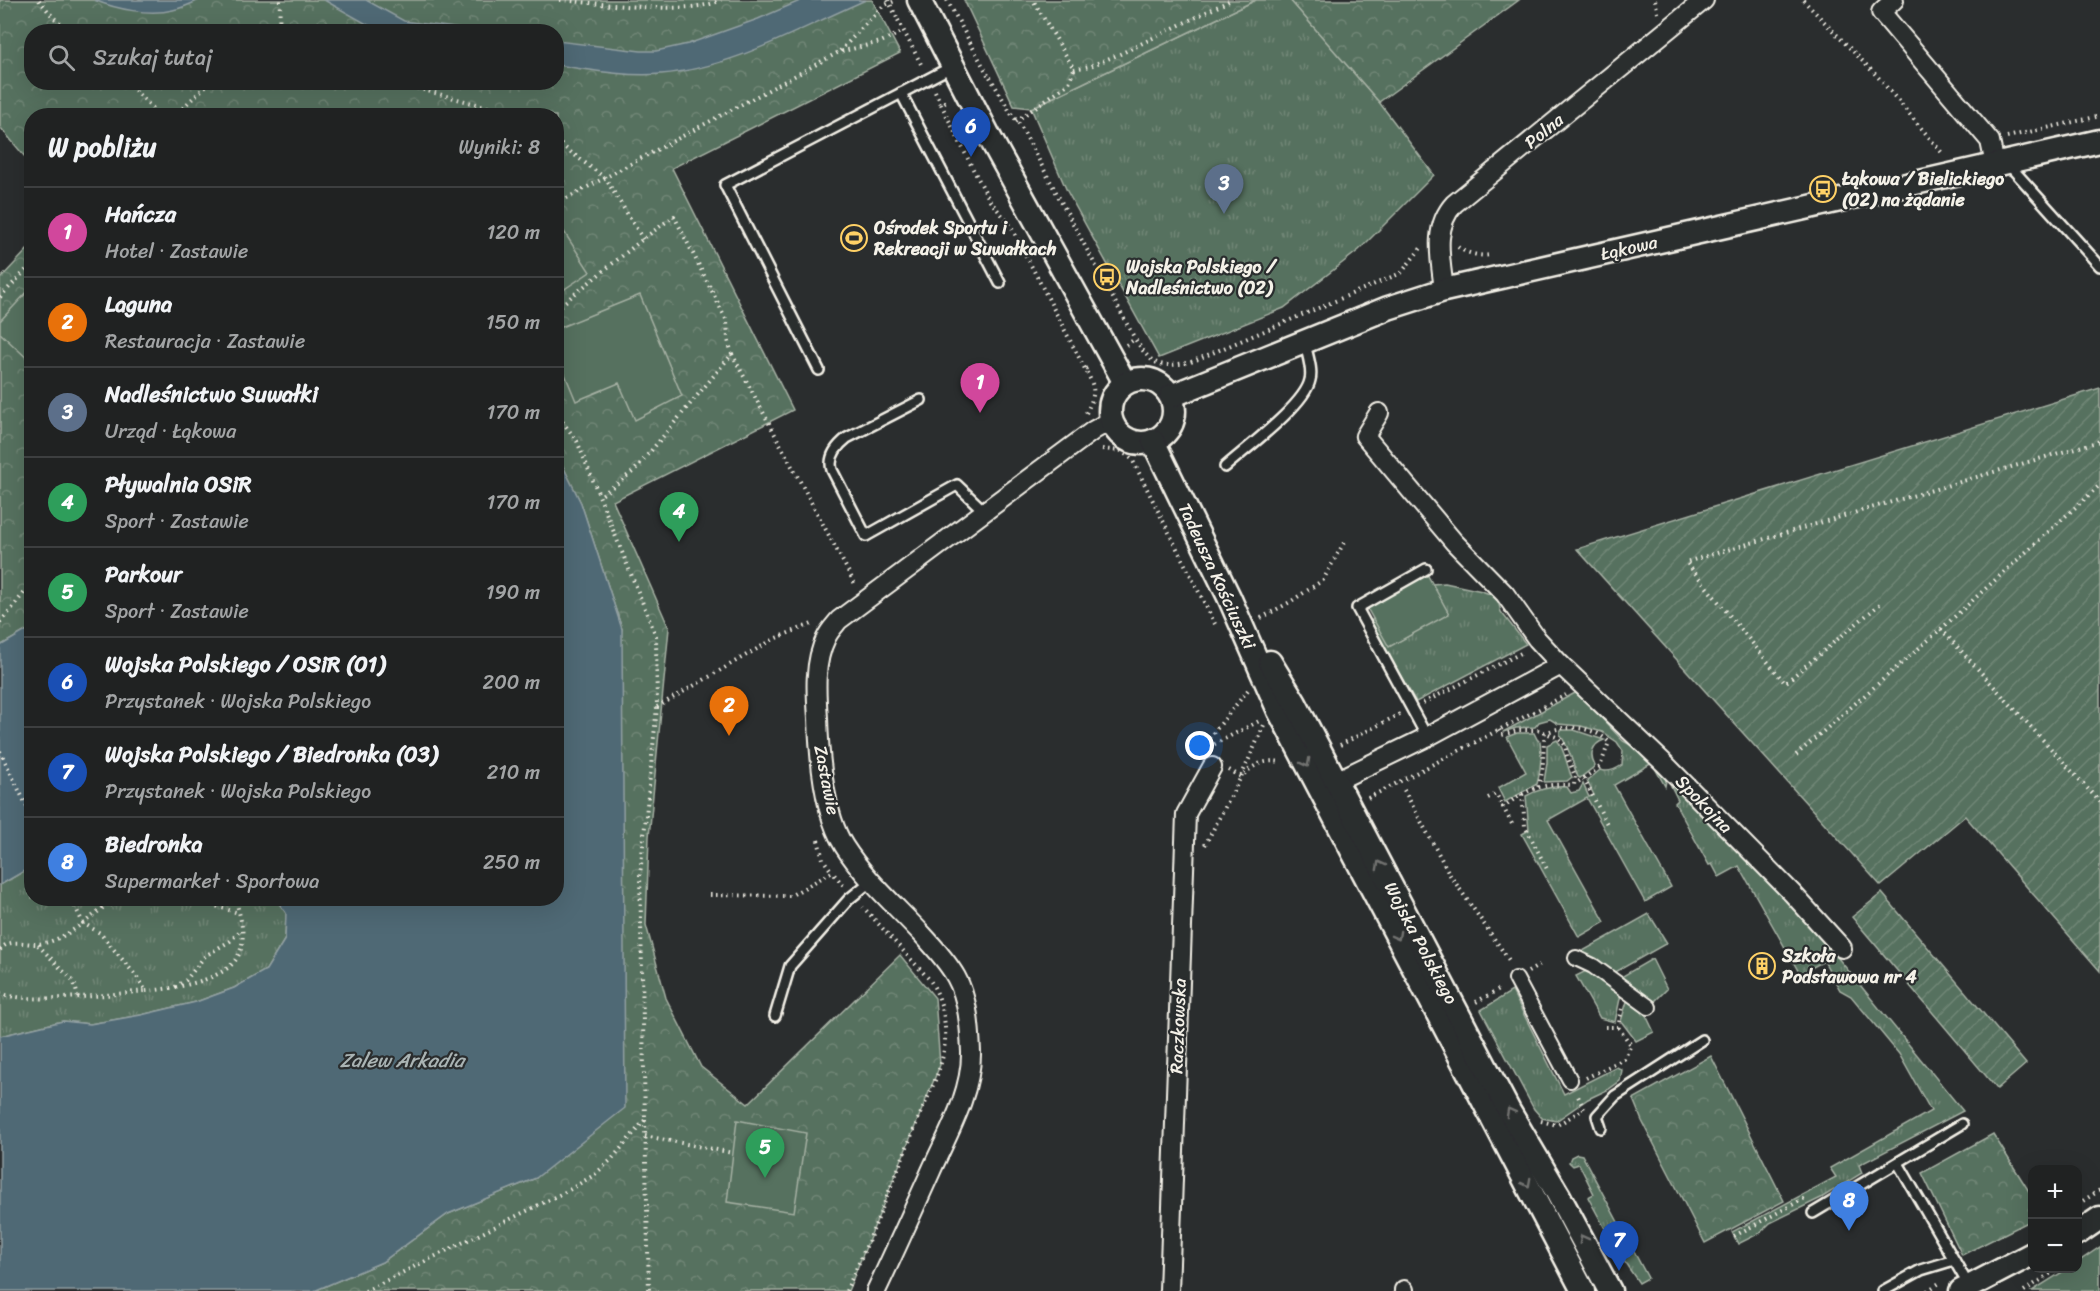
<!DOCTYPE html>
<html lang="pl">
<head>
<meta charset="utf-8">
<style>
	:root { --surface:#202222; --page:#2d2f2f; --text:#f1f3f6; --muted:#a2a4a5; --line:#3d3f40; --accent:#ffd166 }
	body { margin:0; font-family:Sriracha,sans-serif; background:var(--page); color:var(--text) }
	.controls { position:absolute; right:18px; bottom:18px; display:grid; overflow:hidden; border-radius:12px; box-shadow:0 6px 24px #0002 }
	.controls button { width:54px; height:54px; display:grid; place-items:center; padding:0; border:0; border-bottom:2px solid var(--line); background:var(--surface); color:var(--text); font:30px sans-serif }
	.you { position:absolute; left:1200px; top:746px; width:21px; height:21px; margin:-15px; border:4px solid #fff; border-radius:50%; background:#1a73e8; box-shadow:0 0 0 9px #1a73e833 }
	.badge { display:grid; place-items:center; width:39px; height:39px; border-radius:50%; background:var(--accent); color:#fff; font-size:20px; font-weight:700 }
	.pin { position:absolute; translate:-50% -50px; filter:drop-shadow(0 2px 3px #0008) }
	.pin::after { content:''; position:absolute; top:32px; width:21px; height:18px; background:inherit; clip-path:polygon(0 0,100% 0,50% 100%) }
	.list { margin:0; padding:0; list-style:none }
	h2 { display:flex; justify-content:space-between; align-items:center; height:78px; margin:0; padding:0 24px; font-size:26px }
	h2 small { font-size:20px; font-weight:400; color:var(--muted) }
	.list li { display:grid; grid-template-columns:39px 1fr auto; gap:18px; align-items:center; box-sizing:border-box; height:90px; padding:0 24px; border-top:2px solid var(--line) }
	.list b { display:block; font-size:22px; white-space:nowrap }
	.list p { margin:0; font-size:20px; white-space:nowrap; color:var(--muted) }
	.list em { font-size:20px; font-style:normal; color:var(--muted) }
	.icon { flex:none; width:33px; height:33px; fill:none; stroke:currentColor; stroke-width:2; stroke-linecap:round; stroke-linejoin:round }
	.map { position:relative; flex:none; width:2100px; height:1291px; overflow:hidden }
	.search { position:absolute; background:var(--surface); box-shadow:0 6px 24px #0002; left:24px; top:24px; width:540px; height:66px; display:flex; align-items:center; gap:15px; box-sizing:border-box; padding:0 21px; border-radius:24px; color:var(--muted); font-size:22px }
	.panel { position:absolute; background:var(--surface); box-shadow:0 6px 24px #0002; left:24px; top:108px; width:540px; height:798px; border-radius:24px }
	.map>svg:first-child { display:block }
	.grass { fill:url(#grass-tufts); stroke:#a6b1a4; stroke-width:1.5 }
	.forest { fill:url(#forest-crowns); stroke:#a6b1a4; stroke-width:1.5; fill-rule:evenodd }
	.garden { fill:url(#garden-furrows); stroke:#a6b1a4; stroke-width:1.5 }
	.pitch { fill:#57715f; stroke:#a6b1a4; stroke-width:1.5 }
	.water { fill:#4f6974; stroke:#919fa2; stroke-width:1.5 }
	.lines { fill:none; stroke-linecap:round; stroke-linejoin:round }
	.service-casing { stroke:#f4f1e8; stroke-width:14 }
	.pedestrian-casing { stroke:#f4f1e8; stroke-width:18 }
	.minor-casing { stroke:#f4f1e8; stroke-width:22 }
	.tertiary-casing { stroke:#f4f1e8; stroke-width:27 }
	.path { stroke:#f4f1e8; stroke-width:4; stroke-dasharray:1.5 4.5; stroke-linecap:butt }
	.service { stroke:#2a2d2e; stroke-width:9 }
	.pedestrian { stroke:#2a2d2e; stroke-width:14 }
	.minor { stroke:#2a2d2e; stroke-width:18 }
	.tertiary { stroke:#2a2d2e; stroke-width:22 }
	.path-bridge { stroke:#f4f1e8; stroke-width:4; stroke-dasharray:1.5 4.5; stroke-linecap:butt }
	.oneway { stroke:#71726f }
	.labels { text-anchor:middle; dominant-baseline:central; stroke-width:4.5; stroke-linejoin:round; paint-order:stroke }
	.street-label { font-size:18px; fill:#f4f1e8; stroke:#2a2d2e }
	.poi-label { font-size:18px; font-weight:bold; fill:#f4f1e8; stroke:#2a2d2e; text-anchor:start }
	.water-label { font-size:20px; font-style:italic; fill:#aab4b4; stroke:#2a2d2e }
</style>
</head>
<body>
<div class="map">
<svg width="2100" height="1291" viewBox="0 0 2100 1291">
	<defs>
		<pattern id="grass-tufts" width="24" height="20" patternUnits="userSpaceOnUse" patternTransform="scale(1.5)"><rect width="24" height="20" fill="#57715f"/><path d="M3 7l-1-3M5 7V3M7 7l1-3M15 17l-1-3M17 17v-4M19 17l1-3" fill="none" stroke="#708676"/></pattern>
		<pattern id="forest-crowns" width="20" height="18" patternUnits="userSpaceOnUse" patternTransform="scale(1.5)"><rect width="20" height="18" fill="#57715f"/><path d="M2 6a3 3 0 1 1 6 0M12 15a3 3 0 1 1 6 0" fill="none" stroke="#708676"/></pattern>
		<pattern id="garden-furrows" width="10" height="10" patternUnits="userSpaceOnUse" patternTransform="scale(1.5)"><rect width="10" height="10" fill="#57715f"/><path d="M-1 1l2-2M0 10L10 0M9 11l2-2" fill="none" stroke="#708676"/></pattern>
	</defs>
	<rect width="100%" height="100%" fill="#2a2d2e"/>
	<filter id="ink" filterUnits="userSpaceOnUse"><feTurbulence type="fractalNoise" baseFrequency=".0167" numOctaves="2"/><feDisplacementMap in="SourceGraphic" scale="12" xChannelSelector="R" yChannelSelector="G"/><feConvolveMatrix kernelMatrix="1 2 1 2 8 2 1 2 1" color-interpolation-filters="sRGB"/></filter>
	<g filter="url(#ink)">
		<g class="grass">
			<path d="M1256 0H1290L1379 102 1434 175 1359 250 1284 308 1159 358 1067 191 1031 108Z"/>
			<path d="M1445 583 1482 591 1497 597 1501 612 1526 644 1416 702 1370 624 1373 618 1389 646 1448 613 1432 584Z"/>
			<path d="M1577 692 1623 741 1645 753 1667 775 1665 786 1652 763 1614 785 1671 887 1645 902 1587 798 1548 820 1605 922 1579 937 1522 834 1529 830 1526 796C1539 789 1551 786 1567 787L1571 793 1579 791 1583 784 1589 797 1594 795 1587 781 1600 770C1608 773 1615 770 1622 765L1623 751 1617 742 1602 732 1581 726 1558 724 1550 719 1539 722 1535 727 1516 728 1503 732Z"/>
			<path d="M1560 730H1574L1604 740C1592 744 1589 755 1595 766L1580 778 1578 777C1572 763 1570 747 1560 735Z"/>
			<path d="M1517 733H1534L1537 739 1540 742C1542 757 1541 769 1537 784L1505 802 1498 788 1526 772 1507 737Z"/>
			<path d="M1557 740C1565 749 1566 765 1572 777L1567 781 1544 782 1547 763V745Z"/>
			<path d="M1672 780 1811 925 1963 1111 1859 1165 1862 1173 1821 1198 1770 1223 1760 1233 1738 1244 1732 1232 1836 1177 1830 1168 1931 1111 1899 1054 1851 996 1840 990 1824 961 1800 974 1739 866 1719 877 1712 864 1709 865 1675 803 1678 800 1671 786Z"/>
			<path d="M31 867 32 898 276 899 286 913 285 939 266 970 234 988 196 1002 141 1015 90 1024 63 1021 0 1036V885Z"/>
			<path d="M1649 914 1667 943 1614 973 1581 952Z"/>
			<path d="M1652 959 1667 989 1653 1003 1621 977Z"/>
			<path d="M1588 970 1621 994 1615 1022 1600 1018 1576 976Z"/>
			<path d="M1512 991 1564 1094 1617 1067 1622 1070 1620 1081 1609 1089 1588 1099 1556 1121 1542 1118 1534 1109 1481 1010Z"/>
			<path d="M1628 998 1643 1009 1654 1032 1636 1041 1621 1021Z"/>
			<path d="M1577 1154 1582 1155 1648 1278 1639 1283 1619 1254 1590 1201 1588 1197 1594 1194 1579 1164 1573 1166 1569 1162 1571 1157Z"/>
		</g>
		<g class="forest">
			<path d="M0 0H872L900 53 672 168 793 410 613 501 669 628 649 837 646 925 666 998 701 1067 748 1104 900 955 935 998 940 1065 848 1291H314L382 1262 448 1214 536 1178 622 629 581 503 557 454 556 116H32L31 164 0 127ZM32 32H556V82H32Z"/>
			<path d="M964 0H1256L1031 108 1014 106Z"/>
			<path d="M1290 0H1519L1379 102Z"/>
			<path d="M31 246V628L0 646V279Z"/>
			<path d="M1711 1056 1784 1201 1705 1243 1642 1121 1633 1099Z"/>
			<path d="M1993 1134 2032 1196V1220L1962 1255 1922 1173Z"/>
		</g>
		<g class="garden">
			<path d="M2100 388V971L1965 816 1881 886 1577 549Z"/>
			<path d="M1882 893 2026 1064 1997 1089 1852 917Z"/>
		</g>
		<g class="pitch">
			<path d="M557 221 590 272 557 294H556Z"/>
			<path d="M31 288V362L0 333V321Z"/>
			<path d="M640 295 682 396 635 420 619 383 576 401 557 355 556 329Z"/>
			<path d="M1427 574 1449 614 1389 647 1367 608Z"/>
			<path d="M737 1120 806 1133 794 1212 727 1202Z"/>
			<path d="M2100 1247V1291H2032L2067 1269 2078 1268V1262Z"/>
		</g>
		<g class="water">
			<path d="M94 0H199C191 4 182 8 173 10 149 16 116 9 94 0Z"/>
			<path d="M324 0H366L404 21 476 31H379Z"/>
			<path d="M802 0H866C800 28 734 68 661 74 627 77 590 70 557 65V41L641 51H656L688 44 758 19Z"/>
			<path d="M557 454 581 503 622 629 625 1108 536 1178 448 1214 382 1262 314 1291H0V1036L63 1021 90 1024 141 1015 196 1002 234 988 266 970 285 939 286 913 276 899 556 898Z"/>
			<path d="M31 628V867L0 885V646Z"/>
		</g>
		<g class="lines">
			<defs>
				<g id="service">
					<path d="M901 93 1000 283"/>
					<path d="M2008 164 2100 266"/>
					<path d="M819 370 725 185 953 66"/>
					<path d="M921 400 847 438C837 446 828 457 832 470L866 536 957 485 984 511"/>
					<path d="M1225 467C1245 449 1305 405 1310 380 1313 370 1307 354 1305 343"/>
					<path d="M1426 569 1357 608 1427 737"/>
					<path d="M775 1016 790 966 849 899 871 881"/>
					<path d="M1601 1128 1597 1116 1615 1096 1702 1040"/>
					<path d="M1898 1163 1969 1286"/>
					<path d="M1813 1213 1962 1124"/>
					<path d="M1883 1291 1921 1270 1954 1260"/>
				</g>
				<g id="pedestrian">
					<path d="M1576 958 1593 966 1649 1007"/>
					<path d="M1516 979 1570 1080"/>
				</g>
				<g id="minor">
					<path d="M1894 0 1881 12 1990 141 1995 165"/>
					<path d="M1444 290C1441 261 1432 228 1454 204L1704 0"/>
					<path d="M1379 413 1365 436 1454 542 1505 594 1537 639 1561 665 1664 763 1793 894 1842 948"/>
					<path d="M1336 781 1427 737 1561 665"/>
					<path d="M1404 1290V1291"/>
					<path d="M876 1291C895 1251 913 1211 931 1171 947 1135 972 1093 971 1052 970 1028 968 998 956 977 947 961 934 947 922 934 896 906 865 879 844 846 824 814 819 755 818 718 816 692 814 662 826 638 829 631 835 625 839 620L1094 430 1112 420"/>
					<path d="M1169 1291 1186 814 1212 767"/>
				</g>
				<g id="tertiary">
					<path d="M919 0 989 136 1125 383"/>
					<circle cx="1142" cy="411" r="32"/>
					<path d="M1171 396 1388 308 1444 290 2100 141"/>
					<path d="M1153 441 1229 597 1279 711 1583 1291"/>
					<path d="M1270 662 1295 703 1509 1111 1558 1194 1610 1291"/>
					<path d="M2078 1233 2100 1218"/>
					<path d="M1961 1291 2032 1254"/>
				</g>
			</defs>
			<use href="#service" class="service-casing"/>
			<use href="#pedestrian" class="pedestrian-casing"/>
			<use href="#minor" class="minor-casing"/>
			<use href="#tertiary" class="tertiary-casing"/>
			<g class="path">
				<path d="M39 0 53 17 70 32"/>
				<path d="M560 0C597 3 691 16 721 0"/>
				<path d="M947 0 989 77"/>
				<path d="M1655 0 1658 13"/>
				<path d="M1803 0 1878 77 1943 154"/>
				<path d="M898 20 922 66"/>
				<path d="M279 32 280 0"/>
				<path d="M840 51 883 6 897 0"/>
				<path d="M1074 69 1090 66 1120 54 1231 0"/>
				<path d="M990 77 1012 115 1020 125 1135 339"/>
				<path d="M126 82 161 116"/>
				<path d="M394 82 491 108 509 116"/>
				<path d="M935 91 941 104 948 100"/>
				<path d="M941 104 973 169 990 201 1009 223 1085 369"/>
				<path d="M174 116 210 82"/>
				<path d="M1016 121 1069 83 1074 69 1033 0"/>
				<path d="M2007 137 2100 116"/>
				<path d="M556 141 605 178 643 239"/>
				<path d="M556 204 839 52 881 42 904 31"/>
				<path d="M1458 247C1465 253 1481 257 1490 255"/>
				<path d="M0 297 32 264"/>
				<path d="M556 309 643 239 674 216 727 321 728 340 732 354 634 471 600 496"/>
				<path d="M1126 345 1135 339C1153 367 1159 368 1191 362"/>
				<path d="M732 354 856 586"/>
				<path d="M1191 362 1401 273 1421 248"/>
				<path d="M1086 413C1096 393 1096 389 1085 369L1091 366"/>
				<path d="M1102 449 1121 451 1132 459 1215 624"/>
				<path d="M1880 604 1785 683 1686 562 2100 441"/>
				<path d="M1261 618 1290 602 1323 580 1345 541"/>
				<path d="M0 622 11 610 32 582"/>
				<path d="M1941 629 2100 802"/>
				<path d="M1423 703 1523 652"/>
				<path d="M657 707 776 638 812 624"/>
				<path d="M1499 730 1502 735 1519 730H1538L1559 738 1565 745 1567 756 1575 776 1574 785C1541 783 1529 788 1503 807L1512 824"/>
				<path d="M1340 745 1400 714"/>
				<path d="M1209 747 1261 720"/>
				<path d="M0 751 32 817"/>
				<path d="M1198 752 1248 690"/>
				<path d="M1796 755 1941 629 2100 485"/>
				<path d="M1229 770 1241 777C1253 765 1264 759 1281 762"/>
				<path d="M1584 779 1608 826"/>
				<path d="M1538 787C1545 769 1542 751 1545 733 1565 724 1593 726 1609 742L1600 767 1575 784"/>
				<path d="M1404 790 1450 875 1511 963"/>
				<path d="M1522 794 1525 826 1548 871"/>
				<path d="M1368 798 1566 695"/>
				<path d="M1488 798 1496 794 1503 807"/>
				<path d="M818 840 823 859 832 872"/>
				<path d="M1205 845 1241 777 1264 725"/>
				<path d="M710 895 790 896 832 872 844 886"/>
				<path d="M188 898 239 913"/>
				<path d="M38 945 74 982 78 997"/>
				<path d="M0 950C10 936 29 947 44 943 69 938 95 913 116 898"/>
				<path d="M1528 972 1543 963"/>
				<path d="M175 987 186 980 205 956 230 941 241 930"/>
				<path d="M146 991C171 989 228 981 239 954 247 937 240 915 235 898"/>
				<path d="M0 993C28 1005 112 994 146 991L137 977 100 933 83 923 71 898"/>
				<path d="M1476 1002 1501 988"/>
				<path d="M1605 1027H1618L1622 1009"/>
				<path d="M1586 1078 1624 1059 1631 1045 1618 1027"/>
				<path d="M645 1120 649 1291"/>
				<path d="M1541 1121 1557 1125 1584 1109 1577 1094"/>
				<path d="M645 1136 733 1153"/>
				<path d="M2078 1204 2100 1190"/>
				<path d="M1734 1236 1805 1198"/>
				<path d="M365 1291 569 1190 594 1175 611 1160 645 1120 640 875 657 707 656 636 577 441 556 413"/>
				<path d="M846 1291C872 1236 894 1179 917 1122 926 1100 941 1072 944 1049 948 1026 942 997 929 979L863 907"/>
				<path d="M1927 1291 1941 1282"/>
				<path d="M2024 1291 2059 1268"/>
			</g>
			<use href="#service" class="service"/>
			<use href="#pedestrian" class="pedestrian"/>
			<use href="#minor" class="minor"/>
			<use href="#tertiary" class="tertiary"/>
			<path class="path-bridge" d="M888 0 898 20"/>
		</g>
		<defs><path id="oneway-chevron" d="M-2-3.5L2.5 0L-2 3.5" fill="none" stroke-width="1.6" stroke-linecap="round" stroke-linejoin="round" transform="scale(1.5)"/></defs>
		<g class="oneway">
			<use href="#oneway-chevron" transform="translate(1306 763) rotate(62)"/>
			<use href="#oneway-chevron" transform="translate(1380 865) rotate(-118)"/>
			<use href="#oneway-chevron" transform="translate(1397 936) rotate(62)"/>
			<use href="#oneway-chevron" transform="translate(1510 1112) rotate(-119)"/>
			<use href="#oneway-chevron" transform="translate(1527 1183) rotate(62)"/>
			<use href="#oneway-chevron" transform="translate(1583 1239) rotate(-118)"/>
		</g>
	</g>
	<defs>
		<symbol id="bus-ring" viewBox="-11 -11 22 22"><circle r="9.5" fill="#2a2d2e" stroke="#ffd166" stroke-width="1.5"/><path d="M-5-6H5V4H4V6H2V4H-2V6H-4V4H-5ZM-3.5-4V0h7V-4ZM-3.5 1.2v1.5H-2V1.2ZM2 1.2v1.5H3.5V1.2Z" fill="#ffd166"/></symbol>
		<symbol id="stadium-ring" viewBox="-11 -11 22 22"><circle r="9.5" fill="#2a2d2e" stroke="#ffd166" stroke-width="1.5"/><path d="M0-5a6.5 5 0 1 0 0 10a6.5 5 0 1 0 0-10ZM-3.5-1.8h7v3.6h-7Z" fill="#ffd166"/></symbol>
		<symbol id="building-ring" viewBox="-11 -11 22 22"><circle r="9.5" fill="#2a2d2e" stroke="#ffd166" stroke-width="1.5"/><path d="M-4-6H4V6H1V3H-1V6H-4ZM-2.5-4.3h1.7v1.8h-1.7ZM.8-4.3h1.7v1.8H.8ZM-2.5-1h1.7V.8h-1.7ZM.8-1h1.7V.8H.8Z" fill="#ffd166"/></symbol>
	</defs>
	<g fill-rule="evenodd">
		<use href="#bus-ring" x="1808" y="174" width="30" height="30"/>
		<use href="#stadium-ring" x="839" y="223" width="30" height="30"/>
		<use href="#bus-ring" x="1092" y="262" width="30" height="30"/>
		<use href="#building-ring" x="1747" y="951" width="30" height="30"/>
	</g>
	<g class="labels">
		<g class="street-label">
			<text transform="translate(1544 131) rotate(-39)">Polna</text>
			<text transform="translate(1629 248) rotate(-13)">Łąkowa</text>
			<text transform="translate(1217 576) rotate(65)">Tadeusza Kościuszki</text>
			<text transform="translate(827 780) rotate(79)">Zastawie</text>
			<text transform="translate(1704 804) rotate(46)">Spokojna</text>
			<text transform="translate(1421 943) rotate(62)">Wojska Polskiego</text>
			<text transform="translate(1178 1026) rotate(-88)">Raczkowska</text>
		</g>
		<g class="poi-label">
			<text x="1842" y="179">Łąkowa / Bielickiego<tspan x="1842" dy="21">(02) na żądanie</tspan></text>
			<text x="874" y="228">Ośrodek Sportu i<tspan x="874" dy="21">Rekreacji w Suwałkach</tspan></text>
			<text x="1126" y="267">Wojska Polskiego /<tspan x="1126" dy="21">Nadleśnictwo (02)</tspan></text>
			<text x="1782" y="956">Szkoła<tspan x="1782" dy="21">Podstawowa nr 4</tspan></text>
		</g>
		<g class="water-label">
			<text x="402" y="1060">Zalew Arkadia</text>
		</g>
	</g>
</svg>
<div class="controls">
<button>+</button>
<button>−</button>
</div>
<div class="you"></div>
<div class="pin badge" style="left:980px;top:413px;background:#d1479c">1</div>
<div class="pin badge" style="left:729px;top:736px;background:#e8710a">2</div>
<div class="pin badge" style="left:1224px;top:214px;background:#5c6f8a">3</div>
<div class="pin badge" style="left:679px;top:542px;background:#2e9e5b">4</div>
<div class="pin badge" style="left:765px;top:1178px;background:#2e9e5b">5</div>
<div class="pin badge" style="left:971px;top:157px;background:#1a4fb4">6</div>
<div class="pin badge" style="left:1619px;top:1271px;background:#1a4fb4">7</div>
<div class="pin badge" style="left:1849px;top:1231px;background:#3f7fe0">8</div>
<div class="search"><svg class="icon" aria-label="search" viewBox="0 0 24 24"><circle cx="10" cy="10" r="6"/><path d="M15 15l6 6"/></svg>Szukaj tutaj</div>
<section class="panel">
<h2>W pobliżu<small>Wyniki: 8</small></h2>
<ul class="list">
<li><span class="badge" style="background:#d1479c">1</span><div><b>Hańcza</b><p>Hotel · Zastawie</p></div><em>120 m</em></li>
<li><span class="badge" style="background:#e8710a">2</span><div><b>Laguna</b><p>Restauracja · Zastawie</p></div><em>150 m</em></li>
<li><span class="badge" style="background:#5c6f8a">3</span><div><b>Nadleśnictwo Suwałki</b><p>Urząd · Łąkowa</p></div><em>170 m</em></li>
<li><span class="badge" style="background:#2e9e5b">4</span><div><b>Pływalnia OSiR</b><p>Sport · Zastawie</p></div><em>170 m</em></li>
<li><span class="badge" style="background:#2e9e5b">5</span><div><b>Parkour</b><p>Sport · Zastawie</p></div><em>190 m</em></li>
<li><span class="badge" style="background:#1a4fb4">6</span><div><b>Wojska Polskiego / OSiR (01)</b><p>Przystanek · Wojska Polskiego</p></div><em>200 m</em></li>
<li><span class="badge" style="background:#1a4fb4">7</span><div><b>Wojska Polskiego / Biedronka (03)</b><p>Przystanek · Wojska Polskiego</p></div><em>210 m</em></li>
<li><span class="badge" style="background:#3f7fe0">8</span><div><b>Biedronka</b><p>Supermarket · Sportowa</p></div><em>250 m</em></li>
</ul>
</section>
</div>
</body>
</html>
